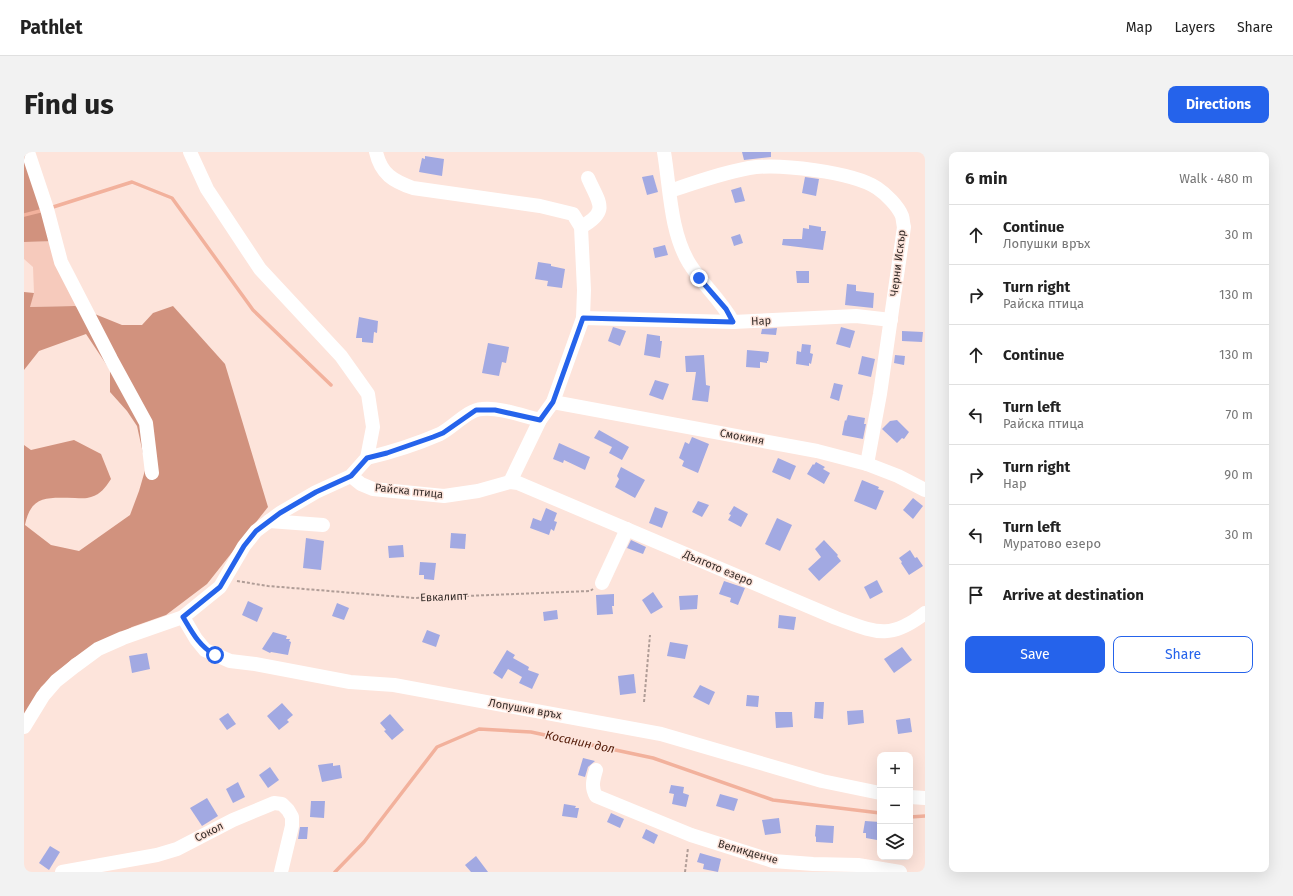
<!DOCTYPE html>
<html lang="en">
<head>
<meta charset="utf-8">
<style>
	:root { --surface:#fff; --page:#f2f2f2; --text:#222; --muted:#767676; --line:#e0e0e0; --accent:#2563eb }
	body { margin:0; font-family:"Fira Sans",sans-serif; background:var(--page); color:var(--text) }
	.controls { position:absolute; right:12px; bottom:12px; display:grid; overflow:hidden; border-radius:8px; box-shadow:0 4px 16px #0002 }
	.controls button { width:36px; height:36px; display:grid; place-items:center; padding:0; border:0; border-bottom:1px solid var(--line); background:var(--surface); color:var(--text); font:20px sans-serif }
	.stop { position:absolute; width:12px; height:12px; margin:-9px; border:3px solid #2563eb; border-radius:50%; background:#fff }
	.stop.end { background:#2563eb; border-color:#fff; box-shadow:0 1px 4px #0008 }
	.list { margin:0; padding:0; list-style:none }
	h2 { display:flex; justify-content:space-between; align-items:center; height:52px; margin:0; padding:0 16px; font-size:17px }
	h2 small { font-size:13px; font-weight:400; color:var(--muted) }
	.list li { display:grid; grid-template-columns:26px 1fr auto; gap:12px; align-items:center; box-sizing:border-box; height:60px; padding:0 16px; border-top:1px solid var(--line) }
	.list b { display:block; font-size:15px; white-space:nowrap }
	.list p { margin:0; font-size:13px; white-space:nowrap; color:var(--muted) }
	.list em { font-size:13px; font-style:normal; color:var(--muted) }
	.actions { display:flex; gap:8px; padding:12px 16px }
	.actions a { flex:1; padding:9px 0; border:1px solid var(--accent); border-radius:8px; text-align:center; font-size:14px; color:var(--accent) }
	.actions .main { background:var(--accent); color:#fff }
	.icon { flex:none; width:22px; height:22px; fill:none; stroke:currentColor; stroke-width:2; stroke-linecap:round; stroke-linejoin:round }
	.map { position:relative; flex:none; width:901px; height:720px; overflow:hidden; border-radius:8px }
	header { display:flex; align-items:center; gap:24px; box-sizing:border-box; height:56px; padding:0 20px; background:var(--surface); border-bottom:1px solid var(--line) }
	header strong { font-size:19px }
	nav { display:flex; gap:22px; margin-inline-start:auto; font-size:14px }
	.intro { display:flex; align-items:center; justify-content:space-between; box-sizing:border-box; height:96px; padding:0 24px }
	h1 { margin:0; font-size:28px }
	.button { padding:10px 18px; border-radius:8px; background:var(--accent); color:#fff; font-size:14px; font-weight:700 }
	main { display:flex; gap:24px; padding:0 24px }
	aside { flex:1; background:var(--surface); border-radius:8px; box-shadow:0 4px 16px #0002 }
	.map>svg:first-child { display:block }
	.green { fill:#f6cabc }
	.forest { fill:#d1927e }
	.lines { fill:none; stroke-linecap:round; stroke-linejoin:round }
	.stream { stroke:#f2b19c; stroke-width:3.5 }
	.building { fill:#a2a9e2 }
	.path { stroke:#b09d97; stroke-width:2; stroke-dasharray:3 2; stroke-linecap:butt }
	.minor { stroke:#fff; stroke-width:14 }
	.route { stroke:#2563eb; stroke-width:5 }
	.labels { text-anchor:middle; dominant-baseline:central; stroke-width:3; stroke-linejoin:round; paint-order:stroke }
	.street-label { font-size:11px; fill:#342b28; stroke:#fde4db }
	.water-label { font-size:12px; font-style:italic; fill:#521906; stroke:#fde4db }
</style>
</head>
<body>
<header>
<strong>Pathlet</strong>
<nav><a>Map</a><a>Layers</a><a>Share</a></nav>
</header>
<div class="intro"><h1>Find us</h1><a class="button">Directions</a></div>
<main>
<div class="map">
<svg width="901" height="720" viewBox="0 0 901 720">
	<rect width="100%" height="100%" fill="#fde4db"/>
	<path class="green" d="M34 89 70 161 51 154 5 155 10 141 9 115 0 107V90Z"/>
	<g class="forest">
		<path d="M0 0 34 89 0 90Z"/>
		<path d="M0 140 10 141 6 155 51 154 98 173H118L129 161 149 154 201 212 244 355 183 432 142 463 108 475 48 507 17 535 0 564V293L7 298 50 288 77 302 87 327C81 336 77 342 67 345 62 347 56 346 51 346 25 346 7 342 1 373L27 393 55 399 106 363 115 339 122 315 113 274 103 259 86 240V218L62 182 15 199 0 218Z"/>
	</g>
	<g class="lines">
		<g class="stream">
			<path d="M26 56 108 30 148 46 229 158 307 233"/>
			<path d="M0 63 20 58"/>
			<path d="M886 665 901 664"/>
			<path d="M311 720 340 690 413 595 455 577 507 580 629 606 749 648 856 661"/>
		</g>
	</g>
	<g class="building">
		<path d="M718 0H747V5L720 8Z"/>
		<path d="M401 4 420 7 418 24 395 20 398 6 401 7Z"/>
		<path d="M629 23 634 40 623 43 618 25Z"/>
		<path d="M781 25 795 27 792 44 778 41Z"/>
		<path d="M717 35 721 49 711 51 707 38Z"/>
		<path d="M785 73 797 75V79H802L799 98 758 93 759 87H778L779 76 785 77Z"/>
		<path d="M716 82 719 91 710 94 707 85Z"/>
		<path d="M641 93 644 103 631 106 629 96Z"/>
		<path d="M514 110 527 112V114L541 117 538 136 523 134 524 129 511 127Z"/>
		<path d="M772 119H785V131H773Z"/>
		<path d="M823 132 832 133V139L850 141 849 156 821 153Z"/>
		<path d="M335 165 354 169 353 181 350 180 349 191 338 190V186H332Z"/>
		<path d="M589 175 602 179 596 194 584 189Z"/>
		<path d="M817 175 831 179 826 196 812 192Z"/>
		<path d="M753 176 752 183 737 182 738 177Z"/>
		<path d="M878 179 899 180 898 190 878 189Z"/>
		<path d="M623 182 636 184V189H638L636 206 620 203Z"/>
		<path d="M464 191 485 195 482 211 478 210 475 224 458 221Z"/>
		<path d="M778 192 787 193 786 201 789 202 787 212 785 211V214L772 212 773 199 777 200Z"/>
		<path d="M723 198 745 200 744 209H743V211L736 210V216L722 215Z"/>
		<path d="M680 203 682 233 686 234 684 250 668 248 672 220H662L661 204Z"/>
		<path d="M871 203 881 204 880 213 870 211Z"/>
		<path d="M838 204 851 207 847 225 834 222Z"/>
		<path d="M631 228 645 232 639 248 625 243Z"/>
		<path d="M810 231 819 233 815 249 806 246Z"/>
		<path d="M824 263 841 266 840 272H842L839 287 818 283 821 268 822 269Z"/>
		<path d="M873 268 885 280 880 287 878 286 873 291 858 277 866 269Z"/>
		<path d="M575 278 605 295 598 308 585 301 588 295 570 286Z"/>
		<path d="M668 285 685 292 674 321 658 314 660 309 655 306 661 290 665 292Z"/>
		<path d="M535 291 566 305 561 318 540 308 539 311 529 307Z"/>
		<path d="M754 306 772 314 766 328 748 320Z"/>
		<path d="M792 310 801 315 799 317 806 321 800 332 783 322 789 312 790 313Z"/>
		<path d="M597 315 621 328 611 346 591 335 595 327 593 324Z"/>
		<path d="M838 328 855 335 854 337 860 339 852 358 830 349Z"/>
		<path d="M889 346 899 354 889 367 879 358Z"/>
		<path d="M674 349 685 353 678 365 668 360Z"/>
		<path d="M710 354 724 362 717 375 704 368 707 363 705 362Z"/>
		<path d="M631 355 644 360 638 376 625 371Z"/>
		<path d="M522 356 533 361 530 369 533 370 530 379 527 377 525 383 506 376 509 366 517 369Z"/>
		<path d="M753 366 768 373 756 399 741 392Z"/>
		<path d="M427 381 442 382 441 397 426 396Z"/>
		<path d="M282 386 300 389 297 418 279 416Z"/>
		<path d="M607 388 622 395 619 402 603 396Z"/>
		<path d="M800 388 814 403 813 404 817 409 795 429 784 417 797 405 791 397Z"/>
		<path d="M379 393 380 405 365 406 364 394Z"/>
		<path d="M886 398 891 406 893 405 899 414 885 423 877 411 878 410 875 406Z"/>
		<path d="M396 410 412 411 410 428 400 427V423H395Z"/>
		<path d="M853 428 859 440 846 447 840 435Z"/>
		<path d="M700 429 721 436 714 453 706 450 707 446 695 442Z"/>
		<path d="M629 440 639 455 627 462 618 448Z"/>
		<path d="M590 442V454H588L589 462 573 463 572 443Z"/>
		<path d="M674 443 673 457 656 458 655 444Z"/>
		<path d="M224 449 239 456 233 470 218 463Z"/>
		<path d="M313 451 325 456 320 468 308 464Z"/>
		<path d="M533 458 534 467 520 469 519 460Z"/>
		<path d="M755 463 772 465 770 478 754 476Z"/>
		<path d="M403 478 416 483 412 495 398 490Z"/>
		<path d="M249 480 263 484 262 487H266L265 489 267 490 264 503 247 500 246 501 238 497Z"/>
		<path d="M646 490 664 493 661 507 643 504Z"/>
		<path d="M878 495 888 508 870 521 860 507Z"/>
		<path d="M483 498 491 503 489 506 505 515 504 518 515 522 508 537 495 531 498 525 484 517 478 527 469 521Z"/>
		<path d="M123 501 126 517 108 521 105 504Z"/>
		<path d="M610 522 612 541 596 543 594 524Z"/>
		<path d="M676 533 691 540 685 553 669 545Z"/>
		<path d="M723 543 735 544 734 555 722 554Z"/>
		<path d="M791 550H800L799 567 790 566Z"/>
		<path d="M258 551 269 563 263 568 265 570 255 578 243 564Z"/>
		<path d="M839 558 840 571 824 573 823 559Z"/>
		<path d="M751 560H768L769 575 752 576Z"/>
		<path d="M204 561 212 572 203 578 195 567Z"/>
		<path d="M366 562 380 578 368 588 360 579 362 578 356 571Z"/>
		<path d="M886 566 888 580 874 582 872 568Z"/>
		<path d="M559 606 571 609 564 615 561 625 554 623Z"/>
		<path d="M309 611V614L316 613 318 626 298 630 294 613Z"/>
		<path d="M246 615 255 628 244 636 235 623Z"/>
		<path d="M214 630 221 645 209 651 202 637Z"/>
		<path d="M647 633 660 635 659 641 665 643 662 655 648 652 650 642 645 641Z"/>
		<path d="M696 642 714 647 710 659 692 654Z"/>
		<path d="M183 646 194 664 178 674 166 656Z"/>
		<path d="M287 649H301L300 666 286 665Z"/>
		<path d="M540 652 552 654 551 656H555L553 666 538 664Z"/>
		<path d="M587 661 600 667 596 676 583 670Z"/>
		<path d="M755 666 757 681 741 683 738 668Z"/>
		<path d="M841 669 856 670V685L853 688 842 686V681H839Z"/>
		<path d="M792 673 810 674 809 691 792 690V685L791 684Z"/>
		<path d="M276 675H284L283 687H274Z"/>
		<path d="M622 677 634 683 630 692 618 686Z"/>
		<path d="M26 694 36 700 25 718 15 711Z"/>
		<path d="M676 701 697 707 694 720 679 717 680 712 673 710Z"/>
		<path d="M452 704 464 720H447L441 713Z"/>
	</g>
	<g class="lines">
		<g class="path">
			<path d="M213 429 244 434 391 446 566 439 569 437"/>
			<path d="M620 550 626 483"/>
			<path d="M661 720 664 696"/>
		</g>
		<g class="minor">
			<path d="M4 0 23 57 37 110 87 207 122 271 128 321"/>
			<path d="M352 0C357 22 369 29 389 36L516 54 549 62 557 75 560 138 559 166 529 250 516 268 486 330"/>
			<path d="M640 0C646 36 646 79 665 111 678 132 697 148 709 170"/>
			<path d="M646 39C672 30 698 21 725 16 754 11 829 20 853 36 862 42 874 54 878 64 879 67 879 72 880 75L856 242 843 312"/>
			<path d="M557 75C586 59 575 51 564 26"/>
			<path d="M559 166 709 170 832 164 867 168"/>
			<path d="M529 250 793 299 843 312 874 324 901 338"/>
			<path d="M343 306C368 300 393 292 416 282 430 275 443 258 458 257 476 255 499 264 516 268"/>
			<path d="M327 324 337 332 349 337 420 344 454 339 486 330 494 331 812 466C851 480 865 489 901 461"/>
			<path d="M245 369 299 373"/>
			<path d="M578 431 603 377"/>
			<path d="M159 465 172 487 181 498 206 509 231 512 326 530 370 533 637 582 798 629 856 641"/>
			<path d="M0 575 19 544 32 529 51 514 74 497 99 486 159 465 196 435 220 394 232 379 256 361 292 340 327 324 343 306 349 275 344 242 317 204 236 117 183 37 166 0"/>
			<path d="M572 618C569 628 567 635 572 644L667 683 749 709 789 712 834 713 876 720"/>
			<path d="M886 645 901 646"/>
			<path d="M38 720 133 703 153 697 209 668 250 651 258 652 264 658 268 665V674L257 720"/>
		</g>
	</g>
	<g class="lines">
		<path class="route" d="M191 503C175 494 168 480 159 465L196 435 220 394 232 379 256 361 292 340 327 324 343 306 363 301 409 285 419 281 452 258H471L516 268 529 250 559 166 709 170 702 157 675 126"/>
	</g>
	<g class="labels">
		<g class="street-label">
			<text transform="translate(874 111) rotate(-83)">Черни Искър</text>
			<text transform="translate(737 169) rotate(-3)">Нар</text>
			<text transform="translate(718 285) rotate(11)">Смокиня</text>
			<text transform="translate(385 339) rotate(6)">Райска птица</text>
			<text transform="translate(694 416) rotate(23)">Дългото езеро</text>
			<text transform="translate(420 445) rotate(-2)">Евкалипт</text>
			<text transform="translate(501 557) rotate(10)">Лопушки връх</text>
			<text transform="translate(185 680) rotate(-27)">Сокол</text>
			<text transform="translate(724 700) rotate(16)">Великденче</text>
		</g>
		<g class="water-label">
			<text transform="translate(556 590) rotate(12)">Косанин дол</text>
		</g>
	</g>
</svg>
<div class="controls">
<button>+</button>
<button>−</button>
<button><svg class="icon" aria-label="layers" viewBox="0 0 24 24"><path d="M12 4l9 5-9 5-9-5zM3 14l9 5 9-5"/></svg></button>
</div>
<div class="stop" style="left:191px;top:503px"></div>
<div class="stop end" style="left:675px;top:126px"></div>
</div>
<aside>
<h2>6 min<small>Walk · 480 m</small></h2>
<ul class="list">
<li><svg class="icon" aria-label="ahead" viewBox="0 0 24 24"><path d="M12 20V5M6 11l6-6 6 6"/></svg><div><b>Continue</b><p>Лопушки връх</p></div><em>30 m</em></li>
<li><svg class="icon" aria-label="right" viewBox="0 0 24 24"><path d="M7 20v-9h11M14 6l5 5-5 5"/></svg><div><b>Turn right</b><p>Райска птица</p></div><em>130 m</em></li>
<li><svg class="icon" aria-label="ahead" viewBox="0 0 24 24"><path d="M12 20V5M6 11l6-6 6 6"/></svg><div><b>Continue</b></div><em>130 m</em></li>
<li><svg class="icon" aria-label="left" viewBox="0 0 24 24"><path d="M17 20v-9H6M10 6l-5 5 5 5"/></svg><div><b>Turn left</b><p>Райска птица</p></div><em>70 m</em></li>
<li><svg class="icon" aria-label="right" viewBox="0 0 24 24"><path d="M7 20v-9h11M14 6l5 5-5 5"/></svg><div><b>Turn right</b><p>Нар</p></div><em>90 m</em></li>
<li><svg class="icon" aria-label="left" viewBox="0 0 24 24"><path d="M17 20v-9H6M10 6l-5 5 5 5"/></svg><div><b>Turn left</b><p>Муратово езеро</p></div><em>30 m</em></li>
<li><svg class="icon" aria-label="arrive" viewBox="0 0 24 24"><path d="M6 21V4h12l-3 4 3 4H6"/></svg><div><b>Arrive at destination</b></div></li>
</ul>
<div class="actions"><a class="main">Save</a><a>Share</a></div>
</aside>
</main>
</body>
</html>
